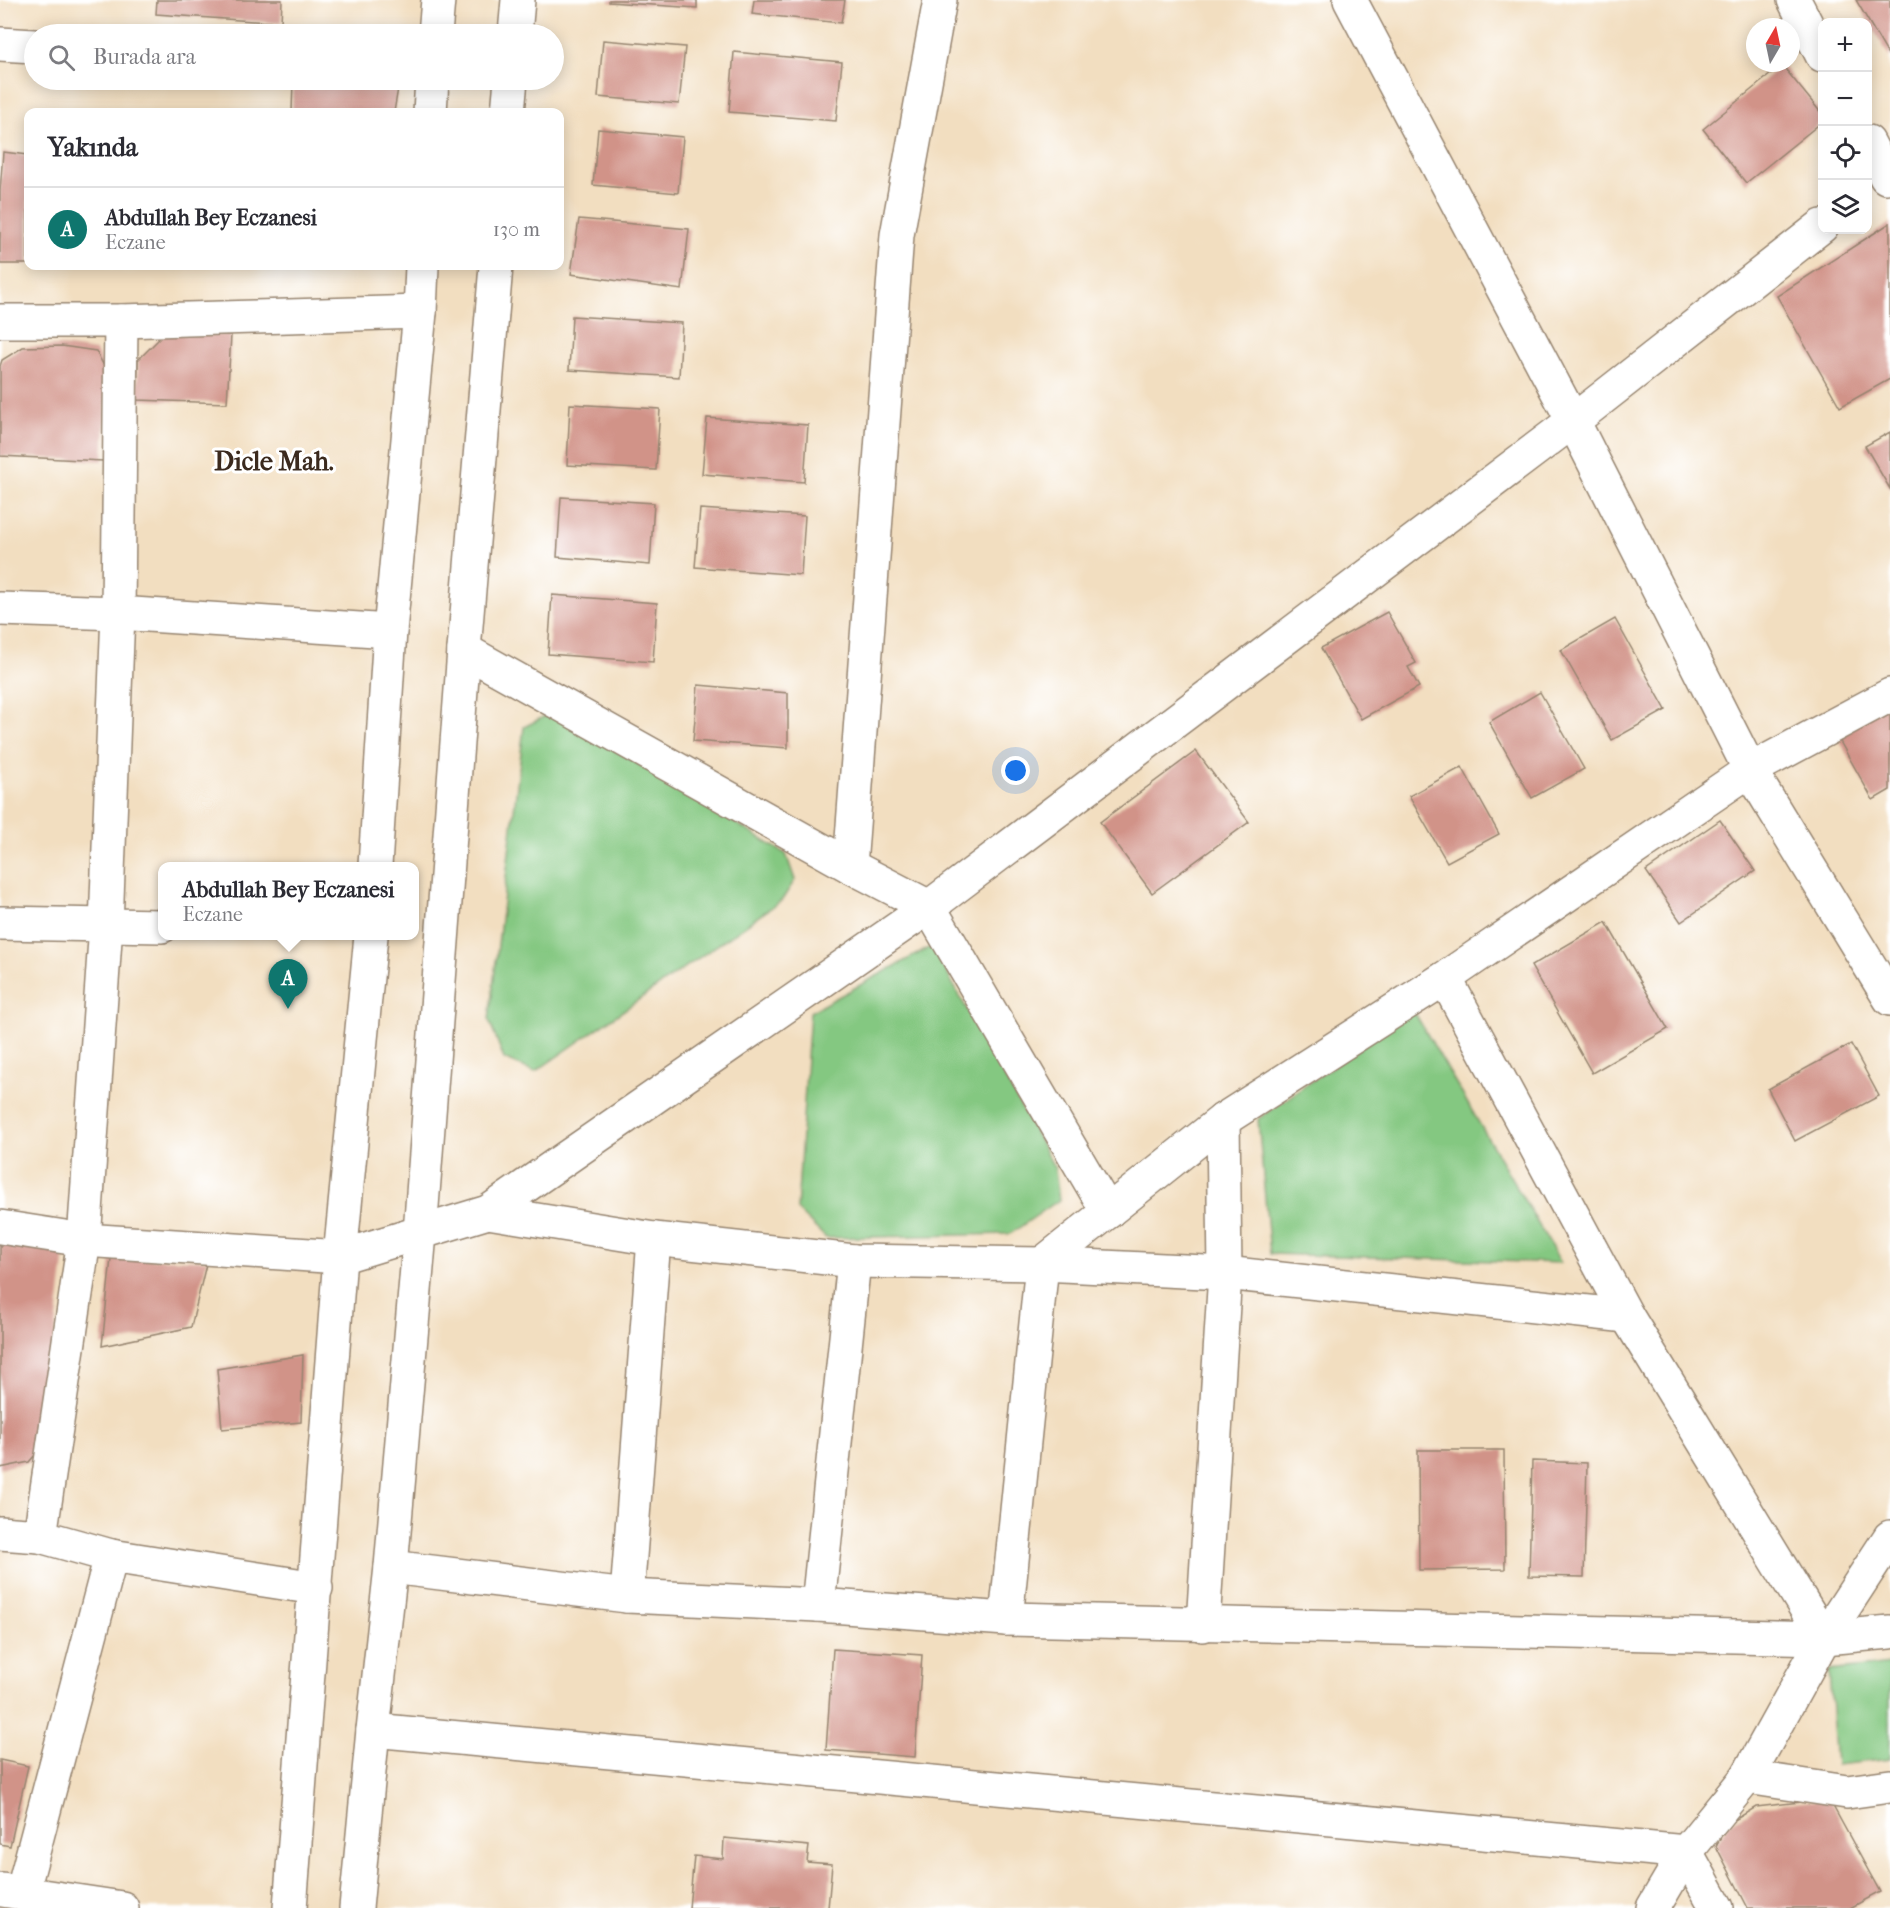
<!DOCTYPE html>
<html lang="tr">
<head>
<meta charset="utf-8">
<style>
	:root { --surface:#fff; --page:#f7f7f7; --text:#2b2b33; --muted:#7c7c81; --line:#e1e1e2; --accent:#0f766e }
	body { margin:0; font-family:"IM FELL French Canon",serif; background:var(--page); color:var(--text) }
	.controls { position:absolute; right:18px; top:18px; display:grid; overflow:hidden; border-radius:12px; box-shadow:0 3px 15px #0003 }
	.controls button { width:54px; height:54px; display:grid; place-items:center; padding:0; border:0; border-bottom:2px solid var(--line); background:var(--surface); color:var(--text); font:30px sans-serif }
	.compass { position:absolute; left:1746px; top:18px; width:54px; height:54px; border-radius:50%; background:var(--surface); box-shadow:0 3px 15px #0003; rotate:9deg }
	.you { position:absolute; left:1016px; top:771px; width:21px; height:21px; margin:-15px; border:4px solid #fff; border-radius:50%; background:#1a73e8; box-shadow:0 0 0 9px #1a73e833 }
	.badge { display:grid; place-items:center; width:39px; height:39px; border-radius:50%; background:var(--accent); color:#fff; font-size:20px; font-weight:700 }
	.pin { position:absolute; translate:-50% -50px; filter:drop-shadow(0 2px 3px #0008) }
	.pin::after { content:''; position:absolute; top:32px; width:21px; height:18px; background:inherit; clip-path:polygon(0 0,100% 0,50% 100%) }
	.popup { position:absolute; left:158px; top:862px; width:261px; height:78px; box-sizing:border-box; display:grid; place-content:center; border-radius:12px; background:var(--surface); filter:drop-shadow(0 2px 4px #0005); font-size:20px; white-space:nowrap; color:var(--muted) }
	.popup b { font-size:22px; color:var(--text) }
	.popup::after { content:''; position:absolute; left:50%; top:100%; margin-left:-12px; border:12px solid transparent; border-top-color:var(--surface) }
	.list { margin:0; padding:0; list-style:none }
	h2 { display:flex; justify-content:space-between; align-items:center; height:78px; margin:0; padding:0 24px; font-size:26px }
	h2 small { font-size:20px; font-weight:400; color:var(--muted) }
	.list li { display:grid; grid-template-columns:39px 1fr auto; gap:18px; align-items:center; box-sizing:border-box; height:84px; padding:0 24px; border-top:2px solid var(--line) }
	.list b { display:block; font-size:22px; white-space:nowrap }
	.list p { margin:0; font-size:20px; white-space:nowrap; color:var(--muted) }
	.list em { font-size:20px; font-style:normal; color:var(--muted) }
	.icon { flex:none; width:33px; height:33px; fill:none; stroke:currentColor; stroke-width:2; stroke-linecap:round; stroke-linejoin:round }
	.map { position:relative; flex:none; width:1890px; height:1908px; overflow:hidden }
	.search { position:absolute; background:var(--surface); box-shadow:0 3px 15px #0003; left:24px; top:24px; width:540px; height:66px; display:flex; align-items:center; gap:15px; box-sizing:border-box; padding:0 21px; border-radius:33px; color:var(--muted); font-size:22px }
	.panel { position:absolute; background:var(--surface); box-shadow:0 3px 15px #0003; left:24px; top:108px; width:540px; height:162px; border-radius:12px }
	.map>svg:first-child { display:block }
	.green { fill:#84c881; stroke:#607950; stroke-width:1.5 }
	.building { fill:#d19388 }
	.lines { fill:none; stroke-linecap:round; stroke-linejoin:round }
	.minor-casing { stroke:#96846f; stroke-width:36 }
	.minor { stroke:#fff; stroke-width:33 }
	.labels { text-anchor:middle; dominant-baseline:central; stroke-width:6; stroke-linejoin:round; paint-order:stroke }
	.district-label { font-size:26px; font-weight:bold; fill:#3b2a1e; stroke:#fff }
</style>
</head>
<body>
<div class="map">
<svg width="1890" height="1908" viewBox="0 0 1890 1908">
	<rect width="100%" height="100%" fill="#fff"/>
	<filter id="ink" filterUnits="userSpaceOnUse"><feTurbulence type="fractalNoise" baseFrequency=".0167" numOctaves="2"/><feDisplacementMap in="SourceGraphic" scale="12" xChannelSelector="R" yChannelSelector="G"/><feConvolveMatrix kernelMatrix="1 2 1 2 8 2 1 2 1" color-interpolation-filters="sRGB"/></filter>
	<filter id="wash" filterUnits="userSpaceOnUse"><feTurbulence type="fractalNoise" baseFrequency=".008" numOctaves="4" result="noise"/><feDisplacementMap in="SourceGraphic" scale="24" xChannelSelector="R" yChannelSelector="G"/><feGaussianBlur stdDeviation="1.35" result="paint"/><feColorMatrix in="noise" values="0 0 0 0 0 0 0 0 0 0 0 0 0 0 0 0 0 1.4 0 .05"/><feComposite in="paint" operator="in"/></filter>
	<g filter="url(#wash)">
		<rect width="100%" height="100%" fill="#f2dec0"/>
		<g class="green">
			<path d="M553 712 786 854 795 880 782 900 535 1072 504 1059 489 1020 524 727Z"/>
			<path d="M932 946 1055 1169 1059 1200 1010 1234 826 1238 797 1210 810 1012Z"/>
			<path d="M1413 1010 1561 1263 1270 1254 1258 1119Z"/>
			<path d="M1890 1664V1759L1836 1765 1829 1671Z"/>
		</g>
		<g id="blocks">
			<g class="building">
				<path d="M157 0H282L281 23 156 14Z"/>
				<path d="M609 0H697V8L609 2Z"/>
				<path d="M754 0H845L841 23 752 14Z"/>
				<path d="M1856 0H1890V58Z"/>
				<path d="M603 40 685 47 679 104 598 97Z"/>
				<path d="M734 52 842 62 836 121 729 112Z"/>
				<path d="M1782 65 1822 114V122L1746 183 1703 129Z"/>
				<path d="M293 80H393L398 88 394 112H292Z"/>
				<path d="M598 129 683 137 678 193 593 185Z"/>
				<path d="M3 152 28 155V264H0V191Z"/>
				<path d="M579 219 689 229 682 290 571 274Z"/>
				<path d="M1890 223V379L1840 407 1777 296Z"/>
				<path d="M572 316 682 323 679 377 569 370Z"/>
				<path d="M164 334 231 335 227 403 137 400 138 360Z"/>
				<path d="M62 346 96 351 108 374 103 461 0 456V366L2 360 23 347Z"/>
				<path d="M570 404 660 409 656 470 567 465Z"/>
				<path d="M707 418 808 425 804 482 702 474Z"/>
				<path d="M1890 432V489L1865 446Z"/>
				<path d="M561 497 654 503 650 565 557 557Z"/>
				<path d="M700 509 805 516 801 575 695 567Z"/>
				<path d="M552 595 657 603 653 662 548 654Z"/>
				<path d="M1387 612 1416 663 1408 667 1419 687 1361 719 1321 648Z"/>
				<path d="M1615 619 1666 710 1612 740 1561 650Z"/>
				<path d="M698 685 788 693V748L693 741Z"/>
				<path d="M1540 692 1584 769 1532 798 1489 722Z"/>
				<path d="M1890 697V790L1873 800 1833 729Z"/>
				<path d="M1196 751 1249 822 1152 893 1100 822Z"/>
				<path d="M1462 767 1499 834 1447 862 1409 796Z"/>
				<path d="M1720 820 1755 871 1681 922 1646 871Z"/>
				<path d="M1606 922 1668 1029 1592 1073 1531 966Z"/>
				<path d="M1851 1044 1879 1096 1795 1141 1768 1089Z"/>
				<path d="M0 1242 48 1245 65 1254 41 1448 29 1462 0 1468Z"/>
				<path d="M111 1258 207 1260 191 1327 102 1346Z"/>
				<path d="M303 1355 301 1422 222 1429 217 1369Z"/>
				<path d="M1418 1450H1504L1505 1569 1419 1570Z"/>
				<path d="M1532 1461 1587 1463 1584 1577 1529 1576Z"/>
				<path d="M833 1649 922 1655 915 1757 826 1750Z"/>
				<path d="M0 1760 28 1766 10 1846 0 1844Z"/>
				<path d="M1829 1799 1880 1892 1850 1908H1748L1716 1846 1728 1824 1756 1807Z"/>
				<path d="M724 1838 809 1846 807 1862 832 1864 828 1908H689L694 1856 723 1859Z"/>
			</g>
		</g>
	</g>
	<g filter="url(#ink)">
		<use href="#blocks" fill-opacity="0" stroke="#96846f" stroke-width="1.5"/>
		<g class="lines">
			<defs>
				<g id="minor">
					<path d="M1350 0 1573 421 1750 770 1890 999"/>
					<path d="M1794 0 1822 55"/>
					<path d="M435 34 438 0"/>
					<path d="M515 34 518 0"/>
					<path d="M0 44 34 46"/>
					<path d="M430 112 432 80"/>
					<path d="M508 112 511 80"/>
					<path d="M1868 142 1886 177"/>
					<path d="M0 321H121L420 312"/>
					<path d="M0 609 118 613 390 631"/>
					<path d="M464 650 850 866 929 907 1108 1212"/>
					<path d="M375 866 390 631 420 312 422 266"/>
					<path d="M850 866 897 235 940 0"/>
					<path d="M0 923 162 926"/>
					<path d="M1445 978 1627 1316 1824 1638"/>
					<path d="M488 1212 654 1239 854 1261 1042 1264 1225 1273 1627 1316"/>
					<path d="M0 1227 84 1240 340 1257 488 1212 929 907 1573 421 1822 226"/>
					<path d="M0 1533 40 1536 111 1556 316 1588"/>
					<path d="M40 1536 84 1240 106 925 118 613 121 321"/>
					<path d="M391 1567 627 1596 818 1605 1006 1619 1824 1638 1890 1632"/>
					<path d="M627 1596 654 1239"/>
					<path d="M818 1605 854 1261"/>
					<path d="M1006 1619 1042 1264 1223 1120 1445 978 1750 770 1890 695"/>
					<path d="M1203 1625 1225 1273 1223 1120"/>
					<path d="M373 1730 1686 1852 1717 1908"/>
					<path d="M1747 1777 1847 1792 1890 1786"/>
					<path d="M2 1890 122 1908"/>
					<path d="M22 1894 111 1556"/>
					<path d="M290 1908 340 1257 371 936"/>
					<path d="M356 1908 373 1730 391 1567 420 1233 464 650 496 266"/>
					<path d="M1653 1908 1686 1852 1747 1777 1824 1638 1890 1537"/>
				</g>
			</defs>
			<use href="#minor" class="minor-casing"/>
			<use href="#minor" class="minor"/>
		</g>
	</g>
	<g class="labels">
		<g class="district-label">
			<text x="274" y="461">Dicle Mah.</text>
		</g>
	</g>
</svg>
<div class="controls">
<button>+</button>
<button>−</button>
<button><svg class="icon" aria-label="locate" viewBox="0 0 24 24"><circle cx="12" cy="12" r="6"/><path d="M12 2v4M12 18v4M2 12h4M18 12h4"/></svg></button>
<button><svg class="icon" aria-label="layers" viewBox="0 0 24 24"><path d="M12 4l9 5-9 5-9-5zM3 14l9 5 9-5"/></svg></button>
</div>
<svg class="compass" viewBox="-18 -18 36 36"><path d="M0-13l5 13h-10z" fill="#e53935"/><path d="M0 13l5-13h-10z" fill="#7c7c81"/></svg>
<div class="you"></div>
<div class="pin badge" style="left:288px;top:1009px">A</div>
<div class="popup"><b>Abdullah Bey Eczanesi</b>Eczane</div>
<div class="search"><svg class="icon" aria-label="search" viewBox="0 0 24 24"><circle cx="10" cy="10" r="6"/><path d="M15 15l6 6"/></svg>Burada ara</div>
<section class="panel">
<h2>Yakında<small></small></h2>
<ul class="list">
<li><span class="badge">A</span><div><b>Abdullah Bey Eczanesi</b><p>Eczane</p></div><em>130 m</em></li>
</ul>
</section>
</div>
</body>
</html>
